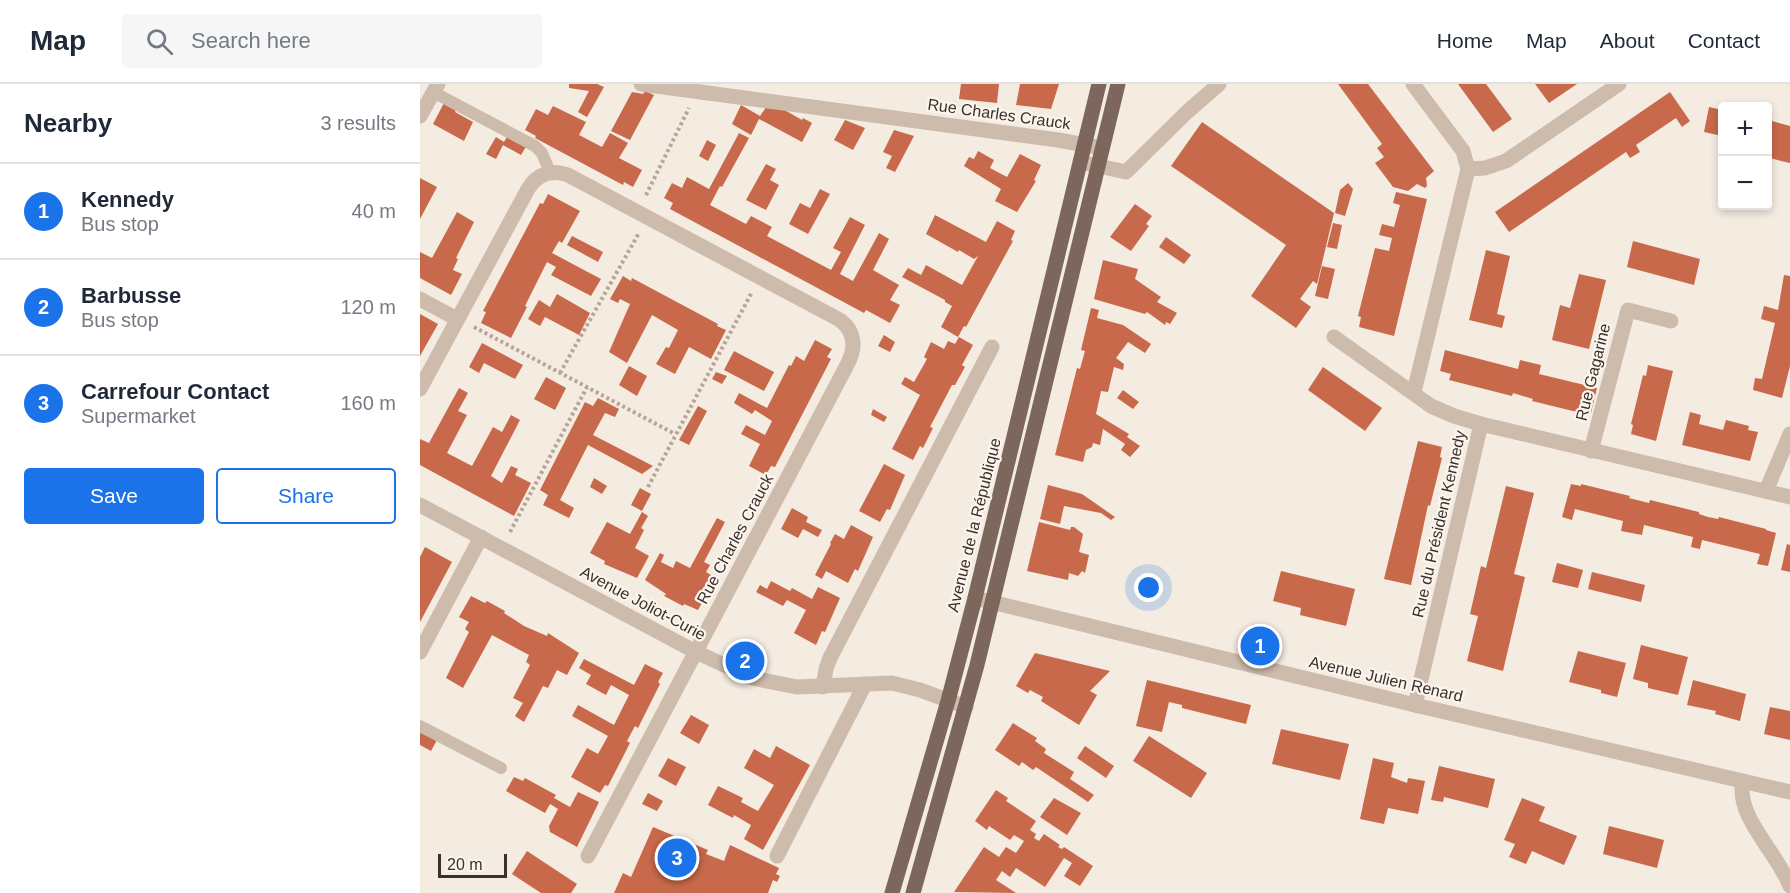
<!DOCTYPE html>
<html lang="en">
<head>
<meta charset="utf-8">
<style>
	:root { --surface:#fff; --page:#f6f6f7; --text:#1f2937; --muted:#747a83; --line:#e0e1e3; --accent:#1a73e8 }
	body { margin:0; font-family:Helvetica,sans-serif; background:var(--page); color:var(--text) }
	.controls { position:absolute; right:18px; top:18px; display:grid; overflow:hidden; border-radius:6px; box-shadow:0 3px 9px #0003 }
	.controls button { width:54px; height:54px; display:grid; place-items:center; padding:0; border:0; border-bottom:2px solid var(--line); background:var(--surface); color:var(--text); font:30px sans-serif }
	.scale { position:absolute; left:18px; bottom:15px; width:69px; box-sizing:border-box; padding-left:6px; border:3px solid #3b302b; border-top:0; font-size:16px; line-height:21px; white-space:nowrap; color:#3b302b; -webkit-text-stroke:4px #fbf5ee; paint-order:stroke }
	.you { position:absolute; left:729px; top:504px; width:21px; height:21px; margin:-15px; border:4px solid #fff; border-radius:50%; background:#1a73e8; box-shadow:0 0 0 9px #1a73e833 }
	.badge { display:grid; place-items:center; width:39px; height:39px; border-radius:50%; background:var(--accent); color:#fff; font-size:20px; font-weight:700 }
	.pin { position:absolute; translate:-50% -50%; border:3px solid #fff; box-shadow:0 2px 6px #0006 }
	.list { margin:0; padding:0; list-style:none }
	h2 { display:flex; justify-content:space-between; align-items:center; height:78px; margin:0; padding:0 24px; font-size:26px }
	h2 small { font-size:20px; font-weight:400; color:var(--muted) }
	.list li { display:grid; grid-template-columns:39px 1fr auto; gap:18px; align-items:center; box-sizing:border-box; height:96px; padding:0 24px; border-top:2px solid var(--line) }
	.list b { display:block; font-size:22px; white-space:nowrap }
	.list p { margin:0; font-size:20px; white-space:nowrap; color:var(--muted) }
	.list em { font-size:20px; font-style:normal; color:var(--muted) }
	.actions { display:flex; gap:12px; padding:18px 24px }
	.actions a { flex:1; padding:14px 0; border:2px solid var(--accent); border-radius:6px; text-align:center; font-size:21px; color:var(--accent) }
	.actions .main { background:var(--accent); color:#fff }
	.icon { flex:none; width:33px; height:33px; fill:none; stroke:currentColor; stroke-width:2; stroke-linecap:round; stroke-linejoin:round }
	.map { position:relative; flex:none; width:1370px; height:809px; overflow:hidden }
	header { display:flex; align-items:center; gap:36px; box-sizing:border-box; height:84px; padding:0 30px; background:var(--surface); border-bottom:2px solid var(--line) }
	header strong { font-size:28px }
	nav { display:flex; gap:33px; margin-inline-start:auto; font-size:21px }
	.search { width:420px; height:54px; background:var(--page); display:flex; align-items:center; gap:15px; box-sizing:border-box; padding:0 21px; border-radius:6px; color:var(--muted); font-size:22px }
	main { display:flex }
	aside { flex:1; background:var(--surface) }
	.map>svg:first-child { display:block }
	.building { fill:#c8694b }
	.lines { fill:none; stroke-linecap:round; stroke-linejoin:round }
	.path { stroke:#b9a596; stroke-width:4; stroke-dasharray:3 3; stroke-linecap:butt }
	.service { stroke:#cdbbac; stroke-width:12 }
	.minor { stroke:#cdbbac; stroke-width:15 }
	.primary { stroke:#7d675c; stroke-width:15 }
	.labels { text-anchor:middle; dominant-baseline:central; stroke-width:4.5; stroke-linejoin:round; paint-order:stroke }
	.street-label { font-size:16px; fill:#3b302b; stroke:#fbf5ee }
</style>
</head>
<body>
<header>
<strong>Map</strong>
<div class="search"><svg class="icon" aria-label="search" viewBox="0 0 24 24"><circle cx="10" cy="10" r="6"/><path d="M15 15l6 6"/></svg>Search here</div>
<nav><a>Home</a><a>Map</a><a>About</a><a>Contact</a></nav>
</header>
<main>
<aside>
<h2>Nearby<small>3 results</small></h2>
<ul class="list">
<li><span class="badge">1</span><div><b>Kennedy</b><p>Bus stop</p></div><em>40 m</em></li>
<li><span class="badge">2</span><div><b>Barbusse</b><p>Bus stop</p></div><em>120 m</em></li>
<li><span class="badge">3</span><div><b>Carrefour Contact</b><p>Supermarket</p></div><em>160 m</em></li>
</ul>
<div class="actions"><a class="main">Save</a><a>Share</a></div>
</aside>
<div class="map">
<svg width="1370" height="809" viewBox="0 0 1370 809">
	<rect width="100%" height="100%" fill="#f4ebe1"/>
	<g class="building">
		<path d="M149 0H177L184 3 167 33 158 28 169 7 149 4Z"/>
		<path d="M541 0H579L577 19 539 15Z"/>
		<path d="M600 0H639L631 25 596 21Z"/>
		<path d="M918 0H948L1014 87 1006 94 1007 102 1005 104 997 100 988 107 973 103 955 79 964 73 957 64 962 60Z"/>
		<path d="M1038 0H1066L1092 35 1073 48Z"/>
		<path d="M1115 0H1157L1129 19Z"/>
		<path d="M225 7 234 11 210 56 191 47 212 8 223 10Z"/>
		<path d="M1250 8 1270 37 1262 43 1256 34 1216 61 1220 68 1210 74 1206 68 1089 148 1075 128Z"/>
		<path d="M25 17 37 23 35 28 53 38 44 57 13 40Z"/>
		<path d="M321 21 340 32 347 22 361 24 382 36 383 34 392 39 382 58 339 35 331 51 312 40Z"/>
		<path d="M133 22 166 38 159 51 182 63 190 49 208 59 199 74 222 86 213 103 204 98 203 101 115 54 116 52 105 46 116 25 128 31Z"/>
		<path d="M1289 23 1302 26V52L1284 48Z"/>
		<path d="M425 36 445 44 433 66 414 56Z"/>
		<path d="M1348 36 1370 42V79L1349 74 1352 63 1348 62Z"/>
		<path d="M782 38 914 129 897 200 893 197 880 215 891 223 876 244 831 212 866 161 751 82Z"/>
		<path d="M474 46 494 52 475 88 466 84 472 72 463 68Z"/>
		<path d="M319 49 329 54 302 103 300 102 290 121 326 140 331 132 352 143 347 152 411 186 421 168 413 164 430 133 445 141 420 190 433 197 459 149 469 155 453 186 479 201 470 216 480 221 470 239 446 226 444 229 250 125 253 119 244 114 252 99 262 104 267 93 289 105Z"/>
		<path d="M88 51 107 61 101 71 83 61 76 75 66 70 76 53 84 58Z"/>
		<path d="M287 56 296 61 288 77 279 72Z"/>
		<path d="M558 67 574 76 570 84 587 93 600 70 621 81 614 96 616 97 597 128 575 117 581 105 544 82 549 73 554 75Z"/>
		<path d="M346 80 356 85 350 96 359 101 346 126 326 116Z"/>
		<path d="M0 94 17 103 0 135Z"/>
		<path d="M928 99 933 105 925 132 915 129 920 106Z"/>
		<path d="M400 105 410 110 388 150 369 140 380 119 390 124Z"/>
		<path d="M976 108 1007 115 974 252 939 243 941 233 938 232 955 164 969 167 972 154 959 151 962 140 974 143 980 121 973 119Z"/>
		<path d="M128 110 160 127 142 159 139 157 132 169 181 195 171 212 131 191 136 183 127 178 105 222 107 223 91 254 61 239 66 228 63 227 120 119 123 120Z"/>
		<path d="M715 120 732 132 726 140 729 142 711 167 690 153Z"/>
		<path d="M37 128 54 138 36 174 38 175 33 186 42 190 31 211 0 194V168L12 174Z"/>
		<path d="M515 131 566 158 577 137 595 147 591 156 593 157 546 243 544 242 538 253 521 243 532 222 525 218V216L482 193 488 184 501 191 506 181 542 201 558 172 554 175 539 166 538 168 506 150Z"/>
		<path d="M913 139 922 141 917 165 907 163Z"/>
		<path d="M152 152 183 168 178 178 147 161Z"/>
		<path d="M746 153 771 171 764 180 739 163Z"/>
		<path d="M1213 157 1280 175 1274 201 1207 183Z"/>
		<path d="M1066 166 1090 172 1077 230 1085 232 1082 244 1049 236Z"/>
		<path d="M683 176 718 185 715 195 741 213 737 218 757 229 750 240 746 238 745 241 727 228 725 230 674 215Z"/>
		<path d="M902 182 915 185 908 215 895 212Z"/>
		<path d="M1159 190 1186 196 1169 265 1132 256 1140 221 1150 224Z"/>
		<path d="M1364 191 1370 192V282L1362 314 1333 306 1335 294 1342 295 1355 239 1341 235 1344 222 1358 226Z"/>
		<path d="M203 192 211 197 212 194 298 240 297 242 306 246 291 275 269 263 255 290 236 280 246 263 249 264 258 246 232 231 207 279 189 268 210 220 200 215 198 219 190 215Z"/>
		<path d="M137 210 170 229 159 251 125 233 120 242 108 235 119 216 130 223Z"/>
		<path d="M671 224 679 226 677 234 703 241 731 260 725 269 708 258 696 274 704 280 703 286 694 283 688 308 681 307 676 330 709 350 707 353 720 362 710 373 701 366 705 360 683 345 680 361 673 359 672 363 666 366 663 378 635 371 657 284 660 285 665 267 661 266Z"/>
		<path d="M0 230 18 240 0 272Z"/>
		<path d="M464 251 475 258 470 268 458 262Z"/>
		<path d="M539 253 553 261 542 281 545 283 535 301H532L510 343 513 344 503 364 500 362 493 376 472 365 500 311 481 300 485 293 494 298 507 275 504 273 511 258 524 265 528 257 535 260Z"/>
		<path d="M395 256 412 265 407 273 411 275 355 383 351 382 346 391 329 382 340 360 321 350 326 341 345 351 352 337 335 326 332 330 314 319 319 309 347 324 369 281 371 282 376 272 384 277Z"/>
		<path d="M62 259 103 281 95 295 64 279 59 289 49 283Z"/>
		<path d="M1025 266 1098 285 1100 276 1121 281 1119 290 1177 304 1171 329 1161 327V329L1112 317 1113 315 1093 309 1092 312 1029 296 1031 290 1020 287Z"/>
		<path d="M314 267 354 288 344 307 304 286Z"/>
		<path d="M1228 281 1253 287 1236 357 1211 350 1213 341 1211 340 1223 291 1226 292Z"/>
		<path d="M209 282 227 292 217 312 199 301Z"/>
		<path d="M903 283 962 324 945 347 888 306Z"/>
		<path d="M296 288 307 292 302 300 292 295Z"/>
		<path d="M126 293 146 304 135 326 114 315Z"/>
		<path d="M39 304 48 309 38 327 47 331 27 369 52 382 73 343 82 348 91 331 100 336 71 392 82 399 91 382 98 385 95 391 111 399 94 432 0 381V355L9 359Z"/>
		<path d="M703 306 719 318 713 325 697 314Z"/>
		<path d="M178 314 199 325 195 333 185 329 173 351 233 382 222 390 168 361 140 416 154 424 149 434 123 421 128 411 120 406 165 318 173 322Z"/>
		<path d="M278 322 287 327 269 361 259 356Z"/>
		<path d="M453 325 467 333 464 338 451 331Z"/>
		<path d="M1270 328 1281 331 1279 340 1303 346 1306 336 1329 342 1328 346 1338 348 1330 377 1262 361Z"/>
		<path d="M998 357 1022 363 1020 373 1022 374 1010 422 1008 421 991 501 964 495Z"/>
		<path d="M464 380 485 391 470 426 467 425 460 438 439 427Z"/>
		<path d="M174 394 187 402 182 410 170 403Z"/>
		<path d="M1151 400 1161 402V400L1210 412 1209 414 1229 419 1230 416 1279 428V430L1288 433 1298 435 1299 433 1346 445V446L1356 449 1348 482 1337 480 1340 470 1282 456 1280 465 1271 463 1273 453 1224 441 1222 451 1201 447 1203 437 1155 425 1152 436 1142 433Z"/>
		<path d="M628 401 662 410 695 433 691 436 681 429 644 422 640 440 620 435Z"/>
		<path d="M1086 402 1114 409 1094 490 1105 493 1083 587 1047 577 1058 532 1050 530 1061 482 1066 484Z"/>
		<path d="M220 404 231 410 222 427 211 421Z"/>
		<path d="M372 424 388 433 386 438 402 446 398 453 383 445 378 454 361 445Z"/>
		<path d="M222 428 228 432 221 444 224 446 215 464 229 472 217 494 184 480 185 477 170 469 187 438 210 450Z"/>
		<path d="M297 434 305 438 284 478 290 481 286 488 296 494 278 526 264 520 263 522 244 512 246 510 225 496 240 469 244 471 241 478 253 484 256 477 270 484Z"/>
		<path d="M619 438 650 446 651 443H654L663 450 659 468 669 471 665 489 662 487 658 492 649 489 648 496 607 487Z"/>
		<path d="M431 441 453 453 438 487 435 485 428 499 406 487 402 495 395 491 411 460 410 459 415 450 424 455Z"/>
		<path d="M1367 460 1370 461V488L1361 486Z"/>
		<path d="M5 463 32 478 0 538V473Z"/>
		<path d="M1137 479 1163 486 1158 504 1132 498Z"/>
		<path d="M861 487 935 505 926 542 880 531 881 524 853 517Z"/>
		<path d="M1172 488 1225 501 1221 518 1168 505Z"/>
		<path d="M351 497 370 507 372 504 392 515 398 503 420 514 405 548 402 547 396 561 374 549 386 526 367 516 363 522 336 508 340 501 347 505Z"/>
		<path d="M51 512 65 519 67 517 85 527 84 529 104 542 127 552 128 549 159 569 147 591 137 586 128 604 123 602 104 638 95 632 103 619 93 614 110 581 106 578 109 571 72 551 43 604 26 594 49 548 45 545 49 538 39 533Z"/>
		<path d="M1221 561 1268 573 1258 611 1228 604V599L1213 595Z"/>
		<path d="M1158 567 1206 579 1197 613 1181 609V606L1149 598Z"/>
		<path d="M615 569 690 587 670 607 677 611 659 641 621 617 623 613 610 606 608 609 596 602Z"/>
		<path d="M164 575 214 601 225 580 243 589 238 598 240 600 218 644 215 642 207 657 210 659 188 702 185 701 180 709 151 693 167 664 178 670 188 652 152 632 158 621 194 641 209 611 191 601 186 611 166 600 171 591 159 584Z"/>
		<path d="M727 596 831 621 826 640 762 624V621L749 618 742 648 716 642Z"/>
		<path d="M1273 596 1326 610 1320 637 1295 630 1296 627 1267 621Z"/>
		<path d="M1350 623 1370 627V656L1344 650Z"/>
		<path d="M271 631 289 641 279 660 260 649Z"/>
		<path d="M593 639 617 654 615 657 626 665 624 669 654 688 650 695 674 711 668 718 616 683 613 686 602 678 599 682 575 666Z"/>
		<path d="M861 645 929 660 920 696 852 680Z"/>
		<path d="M0 647 17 656 11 667 0 661Z"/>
		<path d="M729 652 787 689 771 714 713 677Z"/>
		<path d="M356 662 390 681 343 766 324 755 331 741 314 731 313 734 288 721 298 702 323 714 321 718 338 727 354 701 324 684 334 665 350 674Z"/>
		<path d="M665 662 694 682 686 694 657 674Z"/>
		<path d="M248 674 266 683 256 702 238 692Z"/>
		<path d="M953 674 974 679 971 693 987 699 988 694 1005 697 998 730 968 724 964 740 940 735Z"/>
		<path d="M1019 682 1075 695 1068 724 1024 713 1023 718 1011 716Z"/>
		<path d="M94 693 103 697 105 694 136 711 134 714 150 723 158 708 179 718 157 763 130 748 129 742 138 725 130 720 125 729 86 707Z"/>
		<path d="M576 706 588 714 586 717 616 737 610 746 616 750 614 754 619 757 624 750 640 761 638 763 642 765 644 763 673 782 660 802 644 792 652 779 644 774 625 803 596 784 590 793 582 787 576 796 596 809 534 808 564 763 579 773 586 763 596 769 604 757 594 751 590 756 569 742 567 746 555 737Z"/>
		<path d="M228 709 243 717 237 727 222 720Z"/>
		<path d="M634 714 661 729 647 751 620 733Z"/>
		<path d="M1102 714 1125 723 1119 737 1157 752 1144 781 1112 767 1106 780 1089 773 1095 760 1084 756Z"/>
		<path d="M1189 742 1244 756 1237 784 1183 770Z"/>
		<path d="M233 743 288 766 286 770 304 777 310 761 359 784 356 790 360 792 357 798 353 796 348 809H194L203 789 211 793Z"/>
		<path d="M107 767 157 800 151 809H121L92 790Z"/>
	</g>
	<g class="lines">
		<g class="path">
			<path d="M226 111 269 24"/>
			<path d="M54 243 255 350"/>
			<path d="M140 289 219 149"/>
			<path d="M228 403 332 208"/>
			<path d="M90 448 167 303"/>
		</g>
		<g class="service">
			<path d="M13 8 115 62 122 69 130 88"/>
			<path d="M0 642 81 684"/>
		</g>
		<g class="minor">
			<path d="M221 0 638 56 682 64"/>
			<path d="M993 0 1043 67 1048 85 994 308"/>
			<path d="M0 32 18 0"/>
			<path d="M660 78 706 88 767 28 799 0"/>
			<path d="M1048 85 1065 84 1086 77 1199 0"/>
			<path d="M0 215 37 235"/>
			<path d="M914 253 1011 322 1034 332 1061 340 995 621"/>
			<path d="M0 305 108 105C117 90 131 85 148 91L420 236C436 248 436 264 427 281L168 772"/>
			<path d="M1061 340 1370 413"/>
			<path d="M1171 367 1208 226 1251 237"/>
			<path d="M1346 407 1370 350"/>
			<path d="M0 421 276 568 332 594 377 603 472 599 500 606 546 623"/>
			<path d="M555 514 995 621 1370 708"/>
			<path d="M0 568 61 453"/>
			<path d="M403 603 406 585 410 574 572 263"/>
			<path d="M1323 697C1315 732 1357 768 1370 802"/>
			<path d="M357 772 445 600"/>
		</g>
		<g class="primary">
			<path d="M472 809 528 617 555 514 679 0"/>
			<path d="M493 809 557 581 698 0"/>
		</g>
	</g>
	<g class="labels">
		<g class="street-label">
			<text transform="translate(579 30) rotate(8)">Rue Charles Crauck</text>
			<text transform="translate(1173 288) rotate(-76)">Rue Gagarine</text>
			<text transform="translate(1019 440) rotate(-77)">Rue du Président Kennedy</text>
			<text transform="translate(554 441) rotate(-76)">Avenue de la République</text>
			<text transform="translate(315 455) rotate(-62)">Rue Charles Crauck</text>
			<text transform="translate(223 519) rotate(28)">Avenue Joliot-Curie</text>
			<text transform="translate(966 595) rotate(13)">Avenue Julien Renard</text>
		</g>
	</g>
</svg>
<div class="controls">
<button>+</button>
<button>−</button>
</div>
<div class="scale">20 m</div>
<div class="you"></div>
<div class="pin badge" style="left:840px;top:562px">1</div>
<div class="pin badge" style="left:325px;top:577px">2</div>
<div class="pin badge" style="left:257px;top:774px">3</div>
</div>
</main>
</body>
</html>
